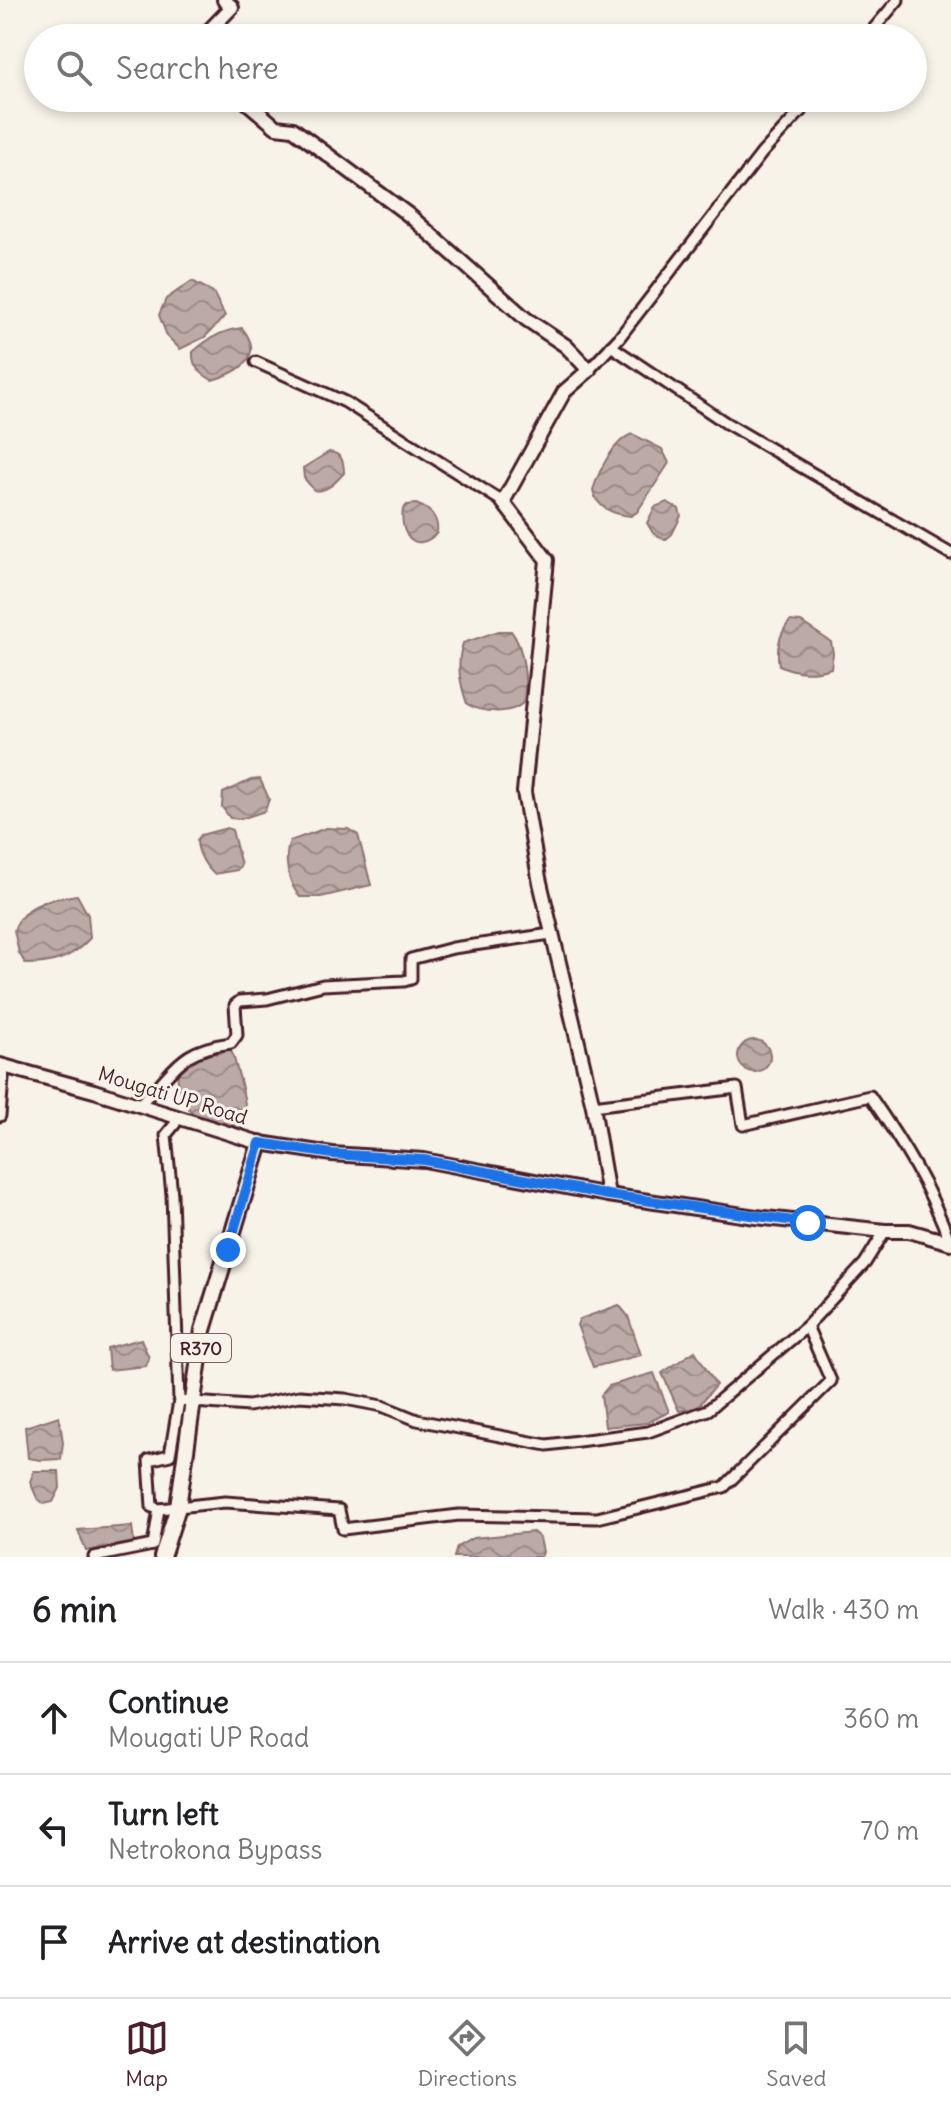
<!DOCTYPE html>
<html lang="en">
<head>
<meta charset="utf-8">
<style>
	:root { --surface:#fff; --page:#f2f2f2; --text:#202124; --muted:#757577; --line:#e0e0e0; --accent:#4a1f2b }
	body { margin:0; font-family:Delius,sans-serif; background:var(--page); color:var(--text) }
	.stop { position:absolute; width:24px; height:24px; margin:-18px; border:6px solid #1a73e8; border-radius:50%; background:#fff }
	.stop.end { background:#1a73e8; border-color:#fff; box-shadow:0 2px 8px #0008 }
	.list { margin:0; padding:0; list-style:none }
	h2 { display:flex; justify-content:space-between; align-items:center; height:104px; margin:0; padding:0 32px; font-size:34px }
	h2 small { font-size:26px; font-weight:400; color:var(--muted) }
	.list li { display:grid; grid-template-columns:52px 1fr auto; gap:24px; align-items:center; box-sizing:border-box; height:112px; padding:0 32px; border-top:2px solid var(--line) }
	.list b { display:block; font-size:30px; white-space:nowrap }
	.list p { margin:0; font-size:26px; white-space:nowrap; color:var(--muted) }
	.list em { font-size:26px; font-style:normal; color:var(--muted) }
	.icon { flex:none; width:44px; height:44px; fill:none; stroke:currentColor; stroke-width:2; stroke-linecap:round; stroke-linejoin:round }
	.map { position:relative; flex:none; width:951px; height:1557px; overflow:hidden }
	.search { position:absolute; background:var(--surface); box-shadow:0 4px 12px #0003; left:24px; right:24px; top:24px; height:88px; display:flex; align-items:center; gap:20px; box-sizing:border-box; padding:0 28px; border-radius:44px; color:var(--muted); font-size:30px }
	.sheet { height:440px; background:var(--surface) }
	nav { display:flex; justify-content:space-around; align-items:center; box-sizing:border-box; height:112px; border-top:2px solid var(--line); background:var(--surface); font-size:22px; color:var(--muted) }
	nav a { display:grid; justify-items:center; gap:4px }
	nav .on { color:var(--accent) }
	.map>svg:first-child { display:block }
	.water { fill:url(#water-waves); stroke:#8e7275; stroke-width:2 }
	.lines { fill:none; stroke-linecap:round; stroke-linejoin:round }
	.street-casing { stroke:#4a1f2b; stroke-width:15 }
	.secondary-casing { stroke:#4a1f2b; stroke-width:18 }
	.primary-casing { stroke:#4a1f2b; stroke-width:20 }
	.street { stroke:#f7f3e8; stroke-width:9 }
	.secondary { stroke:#f7f3e8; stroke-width:12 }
	.primary { stroke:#f7f3e8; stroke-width:14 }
	.route { stroke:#1a73e8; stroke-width:10 }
	.labels { text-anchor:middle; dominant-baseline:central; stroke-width:6; stroke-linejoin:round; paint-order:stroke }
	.shield { fill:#f7f3e8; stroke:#7e5f64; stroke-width:2 }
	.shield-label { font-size:18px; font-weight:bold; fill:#4a1f2b }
	.street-label { font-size:20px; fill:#4a1f2b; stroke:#f7f3e8 }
</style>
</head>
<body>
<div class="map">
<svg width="951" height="1557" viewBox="0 0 951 1557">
	<defs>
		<pattern id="water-waves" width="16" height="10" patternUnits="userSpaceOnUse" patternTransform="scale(2)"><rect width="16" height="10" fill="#bcaaa7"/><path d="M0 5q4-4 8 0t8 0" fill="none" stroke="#9b8a88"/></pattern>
	</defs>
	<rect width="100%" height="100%" fill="#f7f3e8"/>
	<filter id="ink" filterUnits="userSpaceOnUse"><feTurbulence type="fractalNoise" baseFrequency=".0125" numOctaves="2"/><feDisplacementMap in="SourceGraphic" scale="16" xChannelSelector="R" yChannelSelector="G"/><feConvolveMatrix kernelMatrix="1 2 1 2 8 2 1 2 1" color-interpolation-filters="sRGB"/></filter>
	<g filter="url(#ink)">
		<g class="water">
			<path d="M192 281 213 292 225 316 205 337 180 349 167 336 159 315 166 299Z"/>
			<path d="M242 328C266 357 238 373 212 380 200 373 192 367 193 352 207 339 223 330 242 328Z"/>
			<path d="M632 434 662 449 669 463 637 512 631 516C614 514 597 509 593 490 599 471 613 441 632 434Z"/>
			<path d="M329 452C342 453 344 462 344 473 336 482 326 493 314 490L304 478 303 468Z"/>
			<path d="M667 502 679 509 681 516 672 534 665 540 653 533 647 523 655 507Z"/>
			<path d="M416 504C430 509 439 517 437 533 415 555 399 534 403 509L407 505Z"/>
			<path d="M790 621 801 622 831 642 833 653 831 668C812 674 797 673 779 665 776 649 780 633 790 621Z"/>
			<path d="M499 631H511C524 647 528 683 523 703 510 715 481 713 467 704 460 683 456 665 463 643Z"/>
			<path d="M260 779 269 799 265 811 241 819 230 818 222 807 223 793 251 780Z"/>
			<path d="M227 828 232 830 241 865 237 870 214 874C205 866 197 852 197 840L201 835Z"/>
			<path d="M326 828 348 829 358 835 371 885 321 897H300C288 883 283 859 290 841Z"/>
			<path d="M77 895 88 915 90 938C72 958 53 964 26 964L19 953 14 930C24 903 51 899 77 895Z"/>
			<circle cx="754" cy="1056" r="16"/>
			<path d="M224 1047 230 1049 233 1055C238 1073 252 1114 242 1131 228 1125 212 1125 199 1118 182 1108 167 1072 188 1058 197 1052 213 1050 224 1047Z"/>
			<path d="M619 1305 628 1316 641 1355 593 1367 577 1325 580 1319Z"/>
			<path d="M141 1339 149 1358 146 1366 109 1370 107 1348Z"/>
			<path d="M695 1351 716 1385 697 1408 679 1411 662 1373Z"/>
			<path d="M654 1373 669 1412 647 1423 605 1427 601 1395 609 1386Z"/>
			<path d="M59 1416 63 1442 61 1459 41 1460 28 1458 25 1427Z"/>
			<path d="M34 1471H59L60 1488 53 1502 44 1504 37 1498 30 1482Z"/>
			<path d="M132 1526 134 1542 86 1551 78 1530Z"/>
			<path d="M533 1532 540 1538 543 1552 541 1557H454L457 1547 473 1538Z"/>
		</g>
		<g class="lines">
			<defs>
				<g id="street">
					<path d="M866 38 898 0"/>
					<path d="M611 346 726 423 951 554"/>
					<path d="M256 362 345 402 503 502"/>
					<path d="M589 370 619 338 762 153 813 98"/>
					<path d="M138 1105C177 1073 173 1051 231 1043L237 1035 235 1005 240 1001 267 999 323 985 404 981 411 979V959L453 948 551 934"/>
					<path d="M593 1106 737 1088 743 1125 870 1096C902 1142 932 1190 950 1243"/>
					<path d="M0 1116 4 1066"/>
					<path d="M176 1118 175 1124 166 1135 172 1195 179 1401 249 1406 299 1396 345 1399 382 1406 417 1420 547 1445 648 1432 708 1410 807 1326 865 1263 885 1231"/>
					<path d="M159 1509 152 1507 149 1460 170 1455 179 1401"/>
					<path d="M94 1557 153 1545 159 1509 225 1502 339 1510 343 1529 459 1515 597 1518 724 1487 831 1381 807 1326"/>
				</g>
				<g id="secondary">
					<path d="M202 38 232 7 224 0"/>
					<path d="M242 98 276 127 293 129 410 216 526 319 566 346 589 370 564 392 503 502 547 560 524 792 539 878 593 1106 608 1195"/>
					<path d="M0 1065 94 1091 260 1143 332 1154 424 1160 608 1195 756 1217 885 1231H909L951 1243"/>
				</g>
				<path id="primary" d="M162 1557 178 1507 203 1330 260 1143"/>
			</defs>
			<use href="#street" class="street-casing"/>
			<use href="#secondary" class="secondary-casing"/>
			<use href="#primary" class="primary-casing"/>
			<use href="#street" class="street"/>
			<use href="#secondary" class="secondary"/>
			<use href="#primary" class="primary"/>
		</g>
	</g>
	<g class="lines" filter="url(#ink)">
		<path class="route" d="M228 1250 260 1143 332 1154 424 1160 608 1195 808 1223"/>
	</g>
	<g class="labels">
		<rect class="shield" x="171" y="1334" width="60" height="28" rx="6"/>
		<g class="shield-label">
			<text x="201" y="1348">R370</text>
		</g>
		<g class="street-label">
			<text transform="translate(173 1095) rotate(17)">Mougati UP Road</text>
		</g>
	</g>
</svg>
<div class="stop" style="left:808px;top:1223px"></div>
<div class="stop end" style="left:228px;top:1250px"></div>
<div class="search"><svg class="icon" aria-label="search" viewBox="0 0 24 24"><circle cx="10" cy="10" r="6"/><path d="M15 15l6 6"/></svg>Search here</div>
</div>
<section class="sheet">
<h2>6 min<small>Walk · 430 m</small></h2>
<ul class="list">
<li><svg class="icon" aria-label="ahead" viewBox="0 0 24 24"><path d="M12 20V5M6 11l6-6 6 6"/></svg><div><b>Continue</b><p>Mougati UP Road</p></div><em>360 m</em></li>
<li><svg class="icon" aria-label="left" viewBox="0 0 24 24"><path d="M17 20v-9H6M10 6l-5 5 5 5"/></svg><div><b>Turn left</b><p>Netrokona Bypass</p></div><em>70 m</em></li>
<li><svg class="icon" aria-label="arrive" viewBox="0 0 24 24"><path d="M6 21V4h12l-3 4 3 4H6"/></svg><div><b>Arrive at destination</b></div></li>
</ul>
</section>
<nav>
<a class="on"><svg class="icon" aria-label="map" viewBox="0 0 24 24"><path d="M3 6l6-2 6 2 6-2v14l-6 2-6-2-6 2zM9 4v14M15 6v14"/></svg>Map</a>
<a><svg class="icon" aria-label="directions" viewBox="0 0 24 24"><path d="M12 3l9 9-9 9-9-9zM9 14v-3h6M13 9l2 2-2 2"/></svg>Directions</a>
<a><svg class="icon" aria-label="saved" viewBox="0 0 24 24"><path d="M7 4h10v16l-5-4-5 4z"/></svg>Saved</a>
</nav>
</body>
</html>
